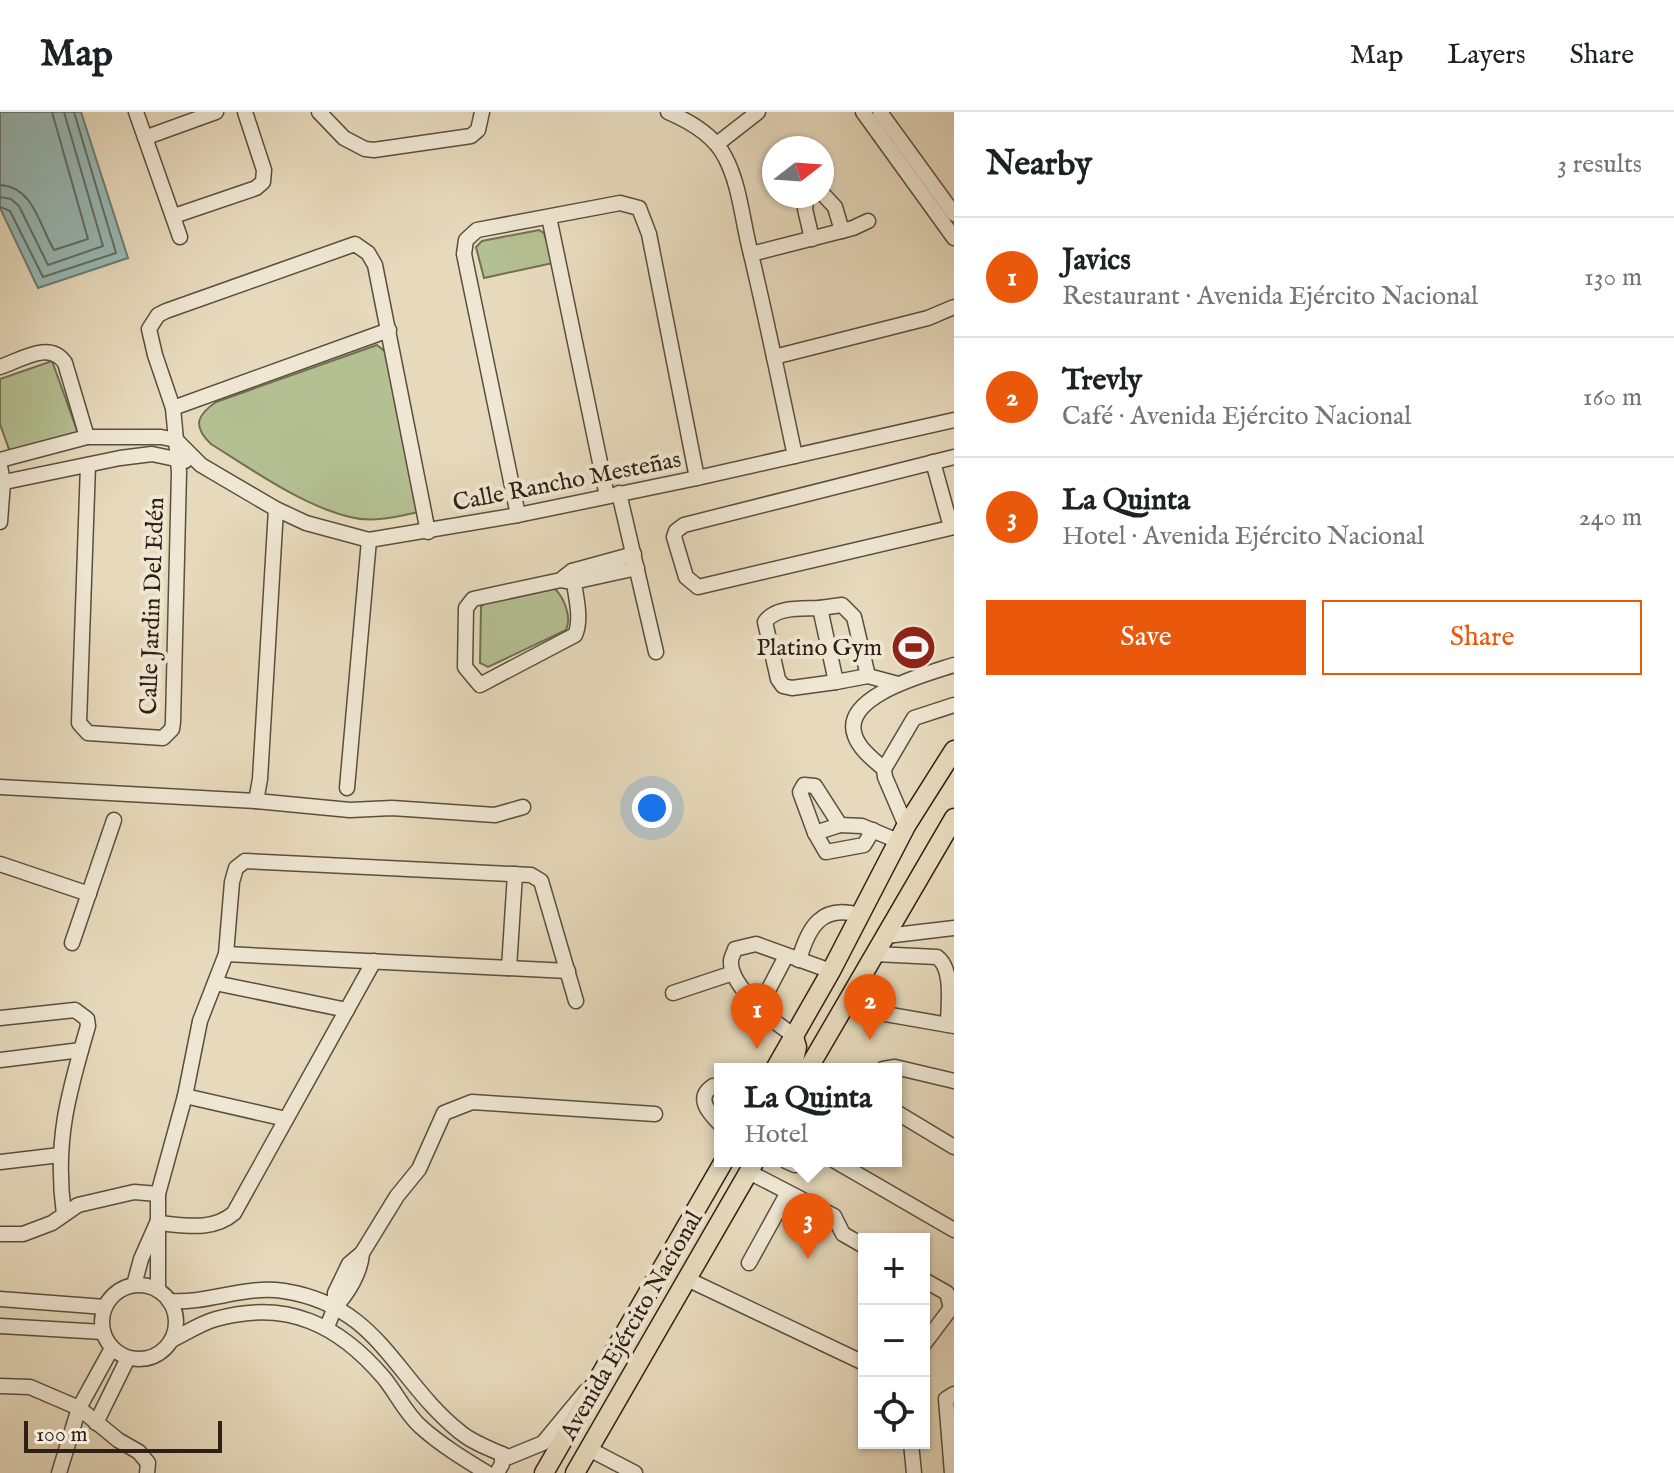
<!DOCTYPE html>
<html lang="en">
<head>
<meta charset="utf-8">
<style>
	:root { --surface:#fff; --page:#f6f6f6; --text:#202124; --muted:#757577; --line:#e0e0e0; --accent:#ea580c }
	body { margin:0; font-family:"IM FELL English",serif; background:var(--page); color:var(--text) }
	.controls { position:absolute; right:24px; bottom:24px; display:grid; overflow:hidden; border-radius:0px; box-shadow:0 2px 6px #0004 }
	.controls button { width:72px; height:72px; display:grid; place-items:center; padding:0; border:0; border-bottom:2px solid var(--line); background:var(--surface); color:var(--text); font:40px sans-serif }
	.compass { position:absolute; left:762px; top:24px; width:72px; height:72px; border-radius:50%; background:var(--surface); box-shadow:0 2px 6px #0004; rotate:73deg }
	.scale { position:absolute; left:24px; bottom:20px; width:198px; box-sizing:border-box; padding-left:8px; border:4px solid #2e2014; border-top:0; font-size:22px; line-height:28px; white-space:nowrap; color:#2e2014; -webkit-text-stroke:6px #efe7d3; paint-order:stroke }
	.you { position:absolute; left:652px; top:696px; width:28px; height:28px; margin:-20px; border:6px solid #fff; border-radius:50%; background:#1a73e8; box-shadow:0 0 0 12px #1a73e833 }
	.badge { display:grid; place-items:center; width:52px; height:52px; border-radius:50%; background:var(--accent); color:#fff; font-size:26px; font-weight:700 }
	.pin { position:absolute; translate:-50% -66px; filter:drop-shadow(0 2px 4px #0008) }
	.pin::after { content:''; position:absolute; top:42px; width:28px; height:24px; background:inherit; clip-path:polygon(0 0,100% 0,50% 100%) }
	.popup { position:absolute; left:714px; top:951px; width:188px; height:104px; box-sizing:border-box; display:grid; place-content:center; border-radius:0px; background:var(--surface); filter:drop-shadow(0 2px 6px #0005); font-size:26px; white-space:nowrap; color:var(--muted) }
	.popup b { font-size:30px; color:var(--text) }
	.popup::after { content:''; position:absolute; left:50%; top:100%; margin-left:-16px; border:16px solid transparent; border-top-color:var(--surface) }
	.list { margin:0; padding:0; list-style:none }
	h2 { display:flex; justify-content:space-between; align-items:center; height:104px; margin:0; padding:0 32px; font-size:34px }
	h2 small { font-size:26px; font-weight:400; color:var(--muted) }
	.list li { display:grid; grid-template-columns:52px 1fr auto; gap:24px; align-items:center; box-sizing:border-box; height:120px; padding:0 32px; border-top:2px solid var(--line) }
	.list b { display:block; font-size:30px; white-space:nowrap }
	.list p { margin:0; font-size:26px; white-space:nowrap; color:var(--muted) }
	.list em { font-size:26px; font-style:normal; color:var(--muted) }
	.actions { display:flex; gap:16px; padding:24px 32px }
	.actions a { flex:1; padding:18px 0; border:2px solid var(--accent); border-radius:0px; text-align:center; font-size:28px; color:var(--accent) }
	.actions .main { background:var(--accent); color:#fff }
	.icon { flex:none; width:44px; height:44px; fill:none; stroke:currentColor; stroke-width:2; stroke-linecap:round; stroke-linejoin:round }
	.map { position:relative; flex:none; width:954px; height:1361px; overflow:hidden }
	header { display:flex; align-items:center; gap:48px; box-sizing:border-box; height:112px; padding:0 40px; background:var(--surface); border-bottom:2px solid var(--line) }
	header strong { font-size:38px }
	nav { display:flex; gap:44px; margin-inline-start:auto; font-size:28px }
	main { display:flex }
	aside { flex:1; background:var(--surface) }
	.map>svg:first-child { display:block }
	.green { fill:#b4c092; stroke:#717053; stroke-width:2 }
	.water { fill:#98bab7; stroke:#6e7c76; stroke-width:2 }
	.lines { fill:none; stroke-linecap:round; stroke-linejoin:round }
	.shore { stroke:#636d66; stroke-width:2 }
	.minor-casing { stroke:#5c4e3e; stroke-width:17 }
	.major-casing { stroke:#2e2014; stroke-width:21 }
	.minor { stroke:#efe7d3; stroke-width:14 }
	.major { stroke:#e7dabc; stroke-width:18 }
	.labels { text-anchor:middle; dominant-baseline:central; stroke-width:8; stroke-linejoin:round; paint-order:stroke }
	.street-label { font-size:24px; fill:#2e2014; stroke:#efe7d3 }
	.poi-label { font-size:24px; fill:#2e2014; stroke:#efe7d3; text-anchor:end }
</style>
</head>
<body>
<header>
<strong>Map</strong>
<nav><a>Map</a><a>Layers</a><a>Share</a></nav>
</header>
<main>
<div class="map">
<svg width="954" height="1361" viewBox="0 0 954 1361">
	<rect width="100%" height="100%" fill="#e7dabc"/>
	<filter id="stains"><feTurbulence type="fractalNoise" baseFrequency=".0025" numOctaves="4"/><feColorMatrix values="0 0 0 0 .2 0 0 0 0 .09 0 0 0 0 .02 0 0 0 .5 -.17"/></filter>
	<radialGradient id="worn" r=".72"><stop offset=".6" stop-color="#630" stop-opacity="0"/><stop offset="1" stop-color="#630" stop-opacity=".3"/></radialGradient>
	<g class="green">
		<path d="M539 118 544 121 553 151 484 166 476 135 482 129Z"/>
		<path d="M377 233 387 241 418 400C396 405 372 411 350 405 303 394 251 357 211 332 192 314 197 303 216 290Z"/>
		<path d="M52 249 78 321 10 340 0 312V267Z"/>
		<path d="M554 476C564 485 572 505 566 518L488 555 480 551 481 495 485 490Z"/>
	</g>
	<path class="water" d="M0 0H81L128 146 38 176 0 96Z"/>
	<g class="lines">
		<g class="shore">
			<path d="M0 73C34 75 39 113 54 138L88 127 52 0"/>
			<path d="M0 85 11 87 19 94 48 153 103 134 64 0"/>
			<path d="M0 95 10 99 43 165 116 141 74 0"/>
		</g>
		<defs>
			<g id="minor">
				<path d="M136 0 180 125"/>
				<path d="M319 0 344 26 365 37 374 38 471 24 478 18 482 0"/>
				<path d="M668 0C689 9 714 23 725 45 739 71 742 105 749 134 766 204 780 274 795 344"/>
				<path d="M863 0 954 126"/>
				<path d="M880 0 954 102"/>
				<path d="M147 25 216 0"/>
				<path d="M717 32 758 0"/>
				<path d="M822 81 835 95 842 119"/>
				<path d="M807 84 805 97 812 127"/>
				<path d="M174 104 256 76 263 70 264 58 245 0"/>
				<path d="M549 105 607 384"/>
				<path d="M751 142 853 116 868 109"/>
				<path d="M774 245 928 206 954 195"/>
				<path d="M0 255C21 248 50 228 65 251L87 325"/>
				<path d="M173 296 389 218"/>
				<path d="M954 345 684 413 676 419 674 425 686 465 698 475 954 415"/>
				<path d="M0 348 87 325H161L176 328 201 353 276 397 306 411 369 428 518 403 697 366 954 308"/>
				<path d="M933 350 951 415"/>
				<path d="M88 353 79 611 88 621 163 626 172 617 173 610 179 360 173 296 155 243 149 217 158 203 166 199 355 132 368 141 375 153 428 420"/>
				<path d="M0 354 3 370 0 410"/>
				<path d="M0 371 120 346 152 342 185 349"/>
				<path d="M619 381 656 540"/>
				<path d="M518 403 464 142 466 128 477 118 620 91 639 96 649 122 697 366"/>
				<path d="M572 459C574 477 583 506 575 523L480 573 465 555 466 496 473 487 561 468 573 470 637 456"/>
				<path d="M564 465 572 459 634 442"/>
				<path d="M820 496C802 497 776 494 765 510L778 567 783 574 792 576 836 570"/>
				<path d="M868 564 854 505 842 493 820 496 836 570 868 564 898 572"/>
				<path d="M884 657C874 648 860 638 855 624 840 584 927 562 954 553"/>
				<path d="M0 675 256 689 260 667 276 397"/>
				<path d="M347 676 369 428"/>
				<path d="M256 689 350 698 392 696 495 703 523 695"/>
				<path d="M840 713 815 721 826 740 864 733 873 718"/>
				<path d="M906 714 885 665 884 657 914 606 954 593"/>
				<path d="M815 721 800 680 804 673 815 674 840 713 862 714 898 729"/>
				<path d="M0 752 89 782"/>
				<path d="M886 824 954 816"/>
				<path d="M72 831 114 708"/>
				<path d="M226 842 568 859"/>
				<path d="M875 842 937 845C954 857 948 893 948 913"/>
				<path d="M799 848C808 816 821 792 859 803"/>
				<path d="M509 856 515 762"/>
				<path d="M215 871 347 898"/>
				<path d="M673 881 733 861"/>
				<path d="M760 894 786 844"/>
				<path d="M845 895 954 914"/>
				<path d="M0 906 75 898 87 907 88 914C68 982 54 1031 64 1102"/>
				<path d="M794 923C775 912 729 873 731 849 731 845 734 841 735 837L756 832 831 859"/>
				<path d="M0 948 81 938"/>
				<path d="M883 957 895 955 954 969"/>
				<path d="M720 975 713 974C695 986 709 1001 720 1012"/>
				<path d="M185 984 286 1007"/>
				<path d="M896 1000 954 1035"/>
				<path d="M786 1049 795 1053 801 1049"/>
				<path d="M835 1049 954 1118"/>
				<path d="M0 1050 60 1043"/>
				<path d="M749 1060 834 1104 843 1122 864 1134"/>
				<path d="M157 1111C184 1113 212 1120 234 1101L374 849"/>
				<path d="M0 1122H23L52 1111 78 1093 134 1080 158 1082"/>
				<path d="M749 1151 787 1082"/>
				<path d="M687 1167 864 1251"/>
				<path d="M924 1168 947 1181 951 1196 924 1232"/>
				<path d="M134 1173 141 1147 157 1111"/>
				<circle cx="139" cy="1210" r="37"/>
				<path d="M158 1178V1082L185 984 200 909 226 842 232 770 236 756 245 749 531 763 541 769 576 889"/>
				<path d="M0 1187 105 1195"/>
				<path d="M169 1189C208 1192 244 1173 284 1179 380 1194 394 1267 460 1320 473 1331 493 1338 509 1345L543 1331 586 1279"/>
				<path d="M335 1195C348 1181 361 1160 362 1141"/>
				<path d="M0 1214 103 1220"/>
				<path d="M327 1215 335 1195V1181L349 1152 362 1141 397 1084 419 1057 444 1001 472 990 655 1002"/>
				<path d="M172 1228C186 1221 201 1211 216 1207 287 1187 339 1213 384 1266 397 1282 406 1302 421 1315 441 1333 464 1347 487 1361"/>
				<path d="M0 1274 30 1275 79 1296 118 1328 139 1340 148 1351 147 1361"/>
				<path d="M96 1311 128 1246"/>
				<path d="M911 1331 914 1361"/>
				<path d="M589 1337 635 1361"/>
				<path d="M59 1361 79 1296 112 1236"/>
				<path d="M497 1361 502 1352V1342"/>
				<path d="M952 1361 946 1287 954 1282"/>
			</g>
			<g id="major">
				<path d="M775 957 831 859 906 714 954 638"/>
				<path d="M792 957 797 935 794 925"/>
				<path d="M808 957 954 706"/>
				<path d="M544 1361 724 1049"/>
				<path d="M575 1361 755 1049"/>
			</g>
		</defs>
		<use href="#minor" class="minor-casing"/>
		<use href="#major" class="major-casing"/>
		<use href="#minor" class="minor"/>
		<use href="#major" class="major"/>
	</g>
	<defs>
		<symbol id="stadium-disc" viewBox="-11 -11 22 22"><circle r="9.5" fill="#8f2418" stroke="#efe7d3"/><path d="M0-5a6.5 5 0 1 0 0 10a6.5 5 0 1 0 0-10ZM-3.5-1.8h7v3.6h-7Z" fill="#fff"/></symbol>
	</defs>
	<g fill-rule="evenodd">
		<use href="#stadium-disc" x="888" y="510" width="51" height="51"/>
	</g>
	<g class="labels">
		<g class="street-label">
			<text transform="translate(567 370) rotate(-11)">Calle Rancho Mesteñas</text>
			<text transform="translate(153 494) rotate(-88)">Calle Jardin Del Edén</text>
			<text transform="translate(632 1214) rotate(-60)">Avenida Ejército Nacional</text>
		</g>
		<g class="poi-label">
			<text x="882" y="536">Platino Gym</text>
		</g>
	</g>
	<rect width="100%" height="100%" filter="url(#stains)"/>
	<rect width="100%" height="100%" fill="url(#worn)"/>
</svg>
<div class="controls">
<button>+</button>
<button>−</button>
<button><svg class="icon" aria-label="locate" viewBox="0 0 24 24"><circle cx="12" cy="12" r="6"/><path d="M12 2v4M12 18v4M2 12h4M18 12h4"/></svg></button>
</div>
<svg class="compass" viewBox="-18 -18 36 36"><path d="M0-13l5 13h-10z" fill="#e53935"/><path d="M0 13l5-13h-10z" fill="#757577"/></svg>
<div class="scale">100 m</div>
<div class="you"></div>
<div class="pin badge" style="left:757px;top:937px">1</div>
<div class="pin badge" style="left:870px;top:928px">2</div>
<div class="pin badge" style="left:808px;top:1147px">3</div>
<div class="popup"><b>La Quinta</b>Hotel</div>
</div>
<aside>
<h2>Nearby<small>3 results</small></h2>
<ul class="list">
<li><span class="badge">1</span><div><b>Javics</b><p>Restaurant · Avenida Ejército Nacional</p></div><em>130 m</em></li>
<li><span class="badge">2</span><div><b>Trevly</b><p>Café · Avenida Ejército Nacional</p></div><em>160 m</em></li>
<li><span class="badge">3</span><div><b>La Quinta</b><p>Hotel · Avenida Ejército Nacional</p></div><em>240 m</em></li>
</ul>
<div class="actions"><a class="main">Save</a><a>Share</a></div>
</aside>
</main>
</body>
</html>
